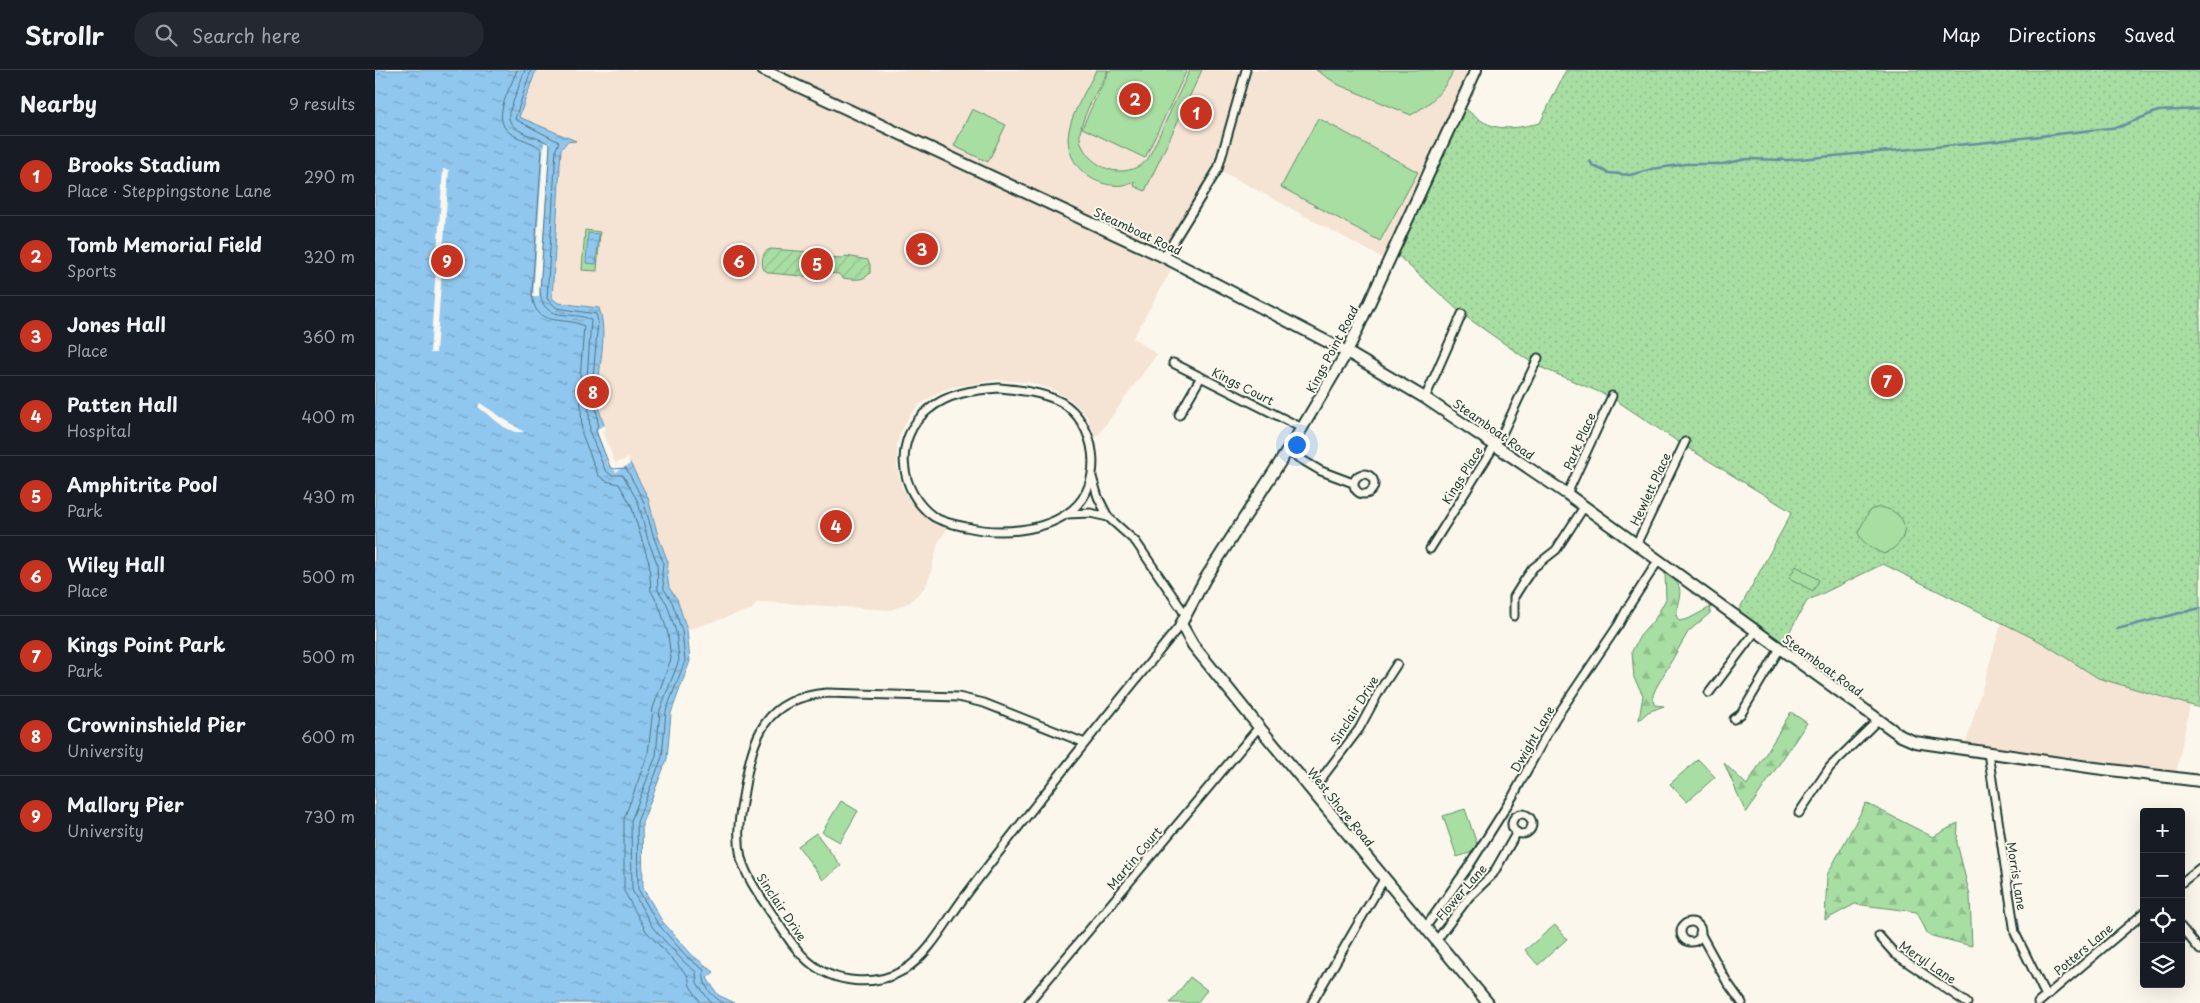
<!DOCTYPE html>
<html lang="en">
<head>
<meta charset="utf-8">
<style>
	:root { --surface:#171b24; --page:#242831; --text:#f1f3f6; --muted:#9ea1a6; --line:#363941; --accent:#c8321e }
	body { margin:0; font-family:"Playpen Sans",sans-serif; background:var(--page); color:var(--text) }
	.controls { position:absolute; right:15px; bottom:15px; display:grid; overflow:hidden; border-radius:5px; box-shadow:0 5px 20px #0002 }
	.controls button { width:45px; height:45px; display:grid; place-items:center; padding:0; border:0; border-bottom:1px solid var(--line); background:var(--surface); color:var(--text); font:25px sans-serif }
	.you { position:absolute; left:921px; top:374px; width:18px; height:18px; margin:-12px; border:4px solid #fff; border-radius:50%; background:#1a73e8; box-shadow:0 0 0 8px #1a73e833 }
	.badge { display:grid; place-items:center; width:32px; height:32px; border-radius:50%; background:var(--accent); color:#fff; font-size:16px; font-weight:700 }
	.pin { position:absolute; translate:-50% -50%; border:2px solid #fff; box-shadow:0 1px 5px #0006 }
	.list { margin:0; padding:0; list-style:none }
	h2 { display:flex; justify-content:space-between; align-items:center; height:65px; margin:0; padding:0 20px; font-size:21px }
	h2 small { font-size:16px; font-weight:400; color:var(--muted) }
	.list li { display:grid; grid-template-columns:32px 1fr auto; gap:15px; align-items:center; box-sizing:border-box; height:80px; padding:0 20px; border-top:1px solid var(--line) }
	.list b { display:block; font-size:19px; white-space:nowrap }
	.list p { margin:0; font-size:16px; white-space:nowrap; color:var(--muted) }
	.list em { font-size:16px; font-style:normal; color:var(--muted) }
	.icon { flex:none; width:28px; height:28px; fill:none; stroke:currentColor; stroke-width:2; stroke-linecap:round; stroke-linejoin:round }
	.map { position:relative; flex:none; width:1825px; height:933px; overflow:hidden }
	header { display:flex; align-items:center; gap:30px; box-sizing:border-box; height:70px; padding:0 25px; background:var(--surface); border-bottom:1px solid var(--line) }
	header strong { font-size:24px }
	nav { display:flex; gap:28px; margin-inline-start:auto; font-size:18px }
	.search { width:350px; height:45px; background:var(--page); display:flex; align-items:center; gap:12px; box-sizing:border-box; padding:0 18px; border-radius:28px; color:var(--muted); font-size:19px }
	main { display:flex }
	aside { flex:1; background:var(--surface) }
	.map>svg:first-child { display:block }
	.built { fill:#f5e3d3 }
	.forest { fill:url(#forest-firs); stroke:#638e6b }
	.park { fill:url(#park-dots); stroke:#638e6b }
	.garden { fill:url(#garden-furrows); stroke:#638e6b }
	.pitch { fill:#a7dea2; stroke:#638e6b }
	.water { fill:url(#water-ripples); stroke:#6390a4 }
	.pier { fill:#fbf7ec }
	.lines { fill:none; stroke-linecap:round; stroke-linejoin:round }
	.shore { stroke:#4c747f; stroke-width:1 }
	.stream { stroke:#6390a4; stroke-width:2.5 }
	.street-casing { stroke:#1f3d34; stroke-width:11 }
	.secondary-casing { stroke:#1f3d34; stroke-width:14 }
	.street { stroke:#fbf7ec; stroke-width:7 }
	.secondary { stroke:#fbf7ec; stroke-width:10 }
	.labels { text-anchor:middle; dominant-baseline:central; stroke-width:4; stroke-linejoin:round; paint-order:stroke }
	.street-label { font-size:12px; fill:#1f3d34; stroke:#fbf7ec }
</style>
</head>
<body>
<header>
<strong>Strollr</strong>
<div class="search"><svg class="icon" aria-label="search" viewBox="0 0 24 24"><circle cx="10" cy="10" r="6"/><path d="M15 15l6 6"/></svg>Search here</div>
<nav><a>Map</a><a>Directions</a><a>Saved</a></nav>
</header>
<main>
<aside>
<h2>Nearby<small>9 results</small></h2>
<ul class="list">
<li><span class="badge">1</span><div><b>Brooks Stadium</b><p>Place · Steppingstone Lane</p></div><em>290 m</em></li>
<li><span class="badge">2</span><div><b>Tomb Memorial Field</b><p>Sports</p></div><em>320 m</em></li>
<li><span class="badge">3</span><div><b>Jones Hall</b><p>Place</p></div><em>360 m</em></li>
<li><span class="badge">4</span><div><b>Patten Hall</b><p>Hospital</p></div><em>400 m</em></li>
<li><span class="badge">5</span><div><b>Amphitrite Pool</b><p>Park</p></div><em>430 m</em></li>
<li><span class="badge">6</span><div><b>Wiley Hall</b><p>Place</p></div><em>500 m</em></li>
<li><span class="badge">7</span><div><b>Kings Point Park</b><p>Park</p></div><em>500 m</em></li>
<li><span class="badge">8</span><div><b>Crowninshield Pier</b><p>University</p></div><em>600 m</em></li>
<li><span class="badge">9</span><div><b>Mallory Pier</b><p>University</p></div><em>730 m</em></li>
</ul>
</aside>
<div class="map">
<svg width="1825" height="933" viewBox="0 0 1825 933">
	<defs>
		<pattern id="forest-firs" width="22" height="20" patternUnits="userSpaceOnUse" patternTransform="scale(1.25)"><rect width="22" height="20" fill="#a7dea2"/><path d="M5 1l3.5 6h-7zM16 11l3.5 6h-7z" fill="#8fbf8c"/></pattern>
		<pattern id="park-dots" width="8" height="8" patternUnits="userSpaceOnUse" patternTransform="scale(1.25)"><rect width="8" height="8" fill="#a7dea2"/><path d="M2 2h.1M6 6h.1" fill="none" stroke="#8fbf8c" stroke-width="1.8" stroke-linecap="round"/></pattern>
		<pattern id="garden-furrows" width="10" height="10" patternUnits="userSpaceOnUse" patternTransform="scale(1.25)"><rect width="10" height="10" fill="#a7dea2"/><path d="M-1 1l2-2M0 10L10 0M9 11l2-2" fill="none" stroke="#8fbf8c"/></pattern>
		<pattern id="water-ripples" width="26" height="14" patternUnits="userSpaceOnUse" patternTransform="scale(1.25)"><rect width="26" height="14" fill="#90c7ef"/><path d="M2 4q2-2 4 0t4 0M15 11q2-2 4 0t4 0" fill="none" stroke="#75a3c2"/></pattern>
	</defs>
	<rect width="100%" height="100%" fill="#fbf7ec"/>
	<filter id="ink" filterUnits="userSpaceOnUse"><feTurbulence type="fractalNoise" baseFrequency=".02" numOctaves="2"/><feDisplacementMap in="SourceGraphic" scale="10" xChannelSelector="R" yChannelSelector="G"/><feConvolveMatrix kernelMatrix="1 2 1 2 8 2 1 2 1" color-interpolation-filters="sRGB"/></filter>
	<g filter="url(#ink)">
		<g class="built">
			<path d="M161 0H1101L1015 192 843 99 789 187 796 200 758 268 782 284 721 368 712 346 696 330 677 319 653 312 621 310 578 317 564 322 544 335 535 344 525 364 522 375V399L527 417 537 434 549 447 572 459 563 473 555 505 550 517 535 532 516 540 390 532 381 533 377 539 312 560 302 529 294 518 292 503 293 492 254 391 239 395 74 91 151 32Z"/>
			<path d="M1627 552 1668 573 1723 608 1815 635 1800 708 1589 679Z"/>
		</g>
		<g class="forest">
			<path d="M1290 503C1313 517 1303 524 1301 545L1304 551 1313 549 1336 537 1335 543 1313 562 1281 618 1278 625 1279 635 1289 636 1273 642 1264 650 1268 625 1259 608 1257 581 1265 566 1280 549 1291 529Z"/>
			<path d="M1416 642 1432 653 1371 743 1349 693 1372 715Z"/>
			<path d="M1491 733 1558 767 1583 753 1582 773 1595 826 1597 876 1553 865 1542 842 1480 834 1450 850 1452 805Z"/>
		</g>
		<path class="park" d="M1191 0H1825V638L1723 608 1668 573 1508 494 1432 531 1404 580 1360 547 1417 442 1308 375 1236 327 1160 295 1087 244 1019 182 1086 34C1114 62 1129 61 1165 53Z"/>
		<path class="garden" d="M396 179 449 183 454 188 466 189 471 186 493 190 495 195V203C488 212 477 209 467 208L464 204 453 203 448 208 394 203 388 199C387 192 386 181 396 179Z"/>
		<g class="pitch">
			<path d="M721 0H733C724 19 708 42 705 63 703 83 727 102 746 101 757 101 766 96 773 89L815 0H827L770 121 759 116 760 112C725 126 684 95 695 56 700 37 713 18 721 0Z"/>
			<path d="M734 0H812L770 88 707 58Z"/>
			<path d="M941 0H1079C1067 23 1058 32 1036 45L964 15Z"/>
			<path d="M597 39 631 55 613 92 579 76Z"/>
			<path d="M943 48 1043 102 1005 171 906 117Z"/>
			<path d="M210 160 225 162 222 201 207 200Z"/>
			<path d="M1505 437C1537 443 1537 471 1509 484 1499 480 1486 473 1483 462L1495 440Z"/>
			<path d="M1421 496 1444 510 1438 521 1414 508Z"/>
			<path d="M1323 689 1340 707 1312 732 1295 714Z"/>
			<path d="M466 731 483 741 465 772 447 762Z"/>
			<path d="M1090 739 1104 780 1082 787 1068 746Z"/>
			<path d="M441 763 466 796 448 810 423 776Z"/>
			<path d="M1180 855 1192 869 1163 895 1150 880Z"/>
			<path d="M815 907 832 920 822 933H795Z"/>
		</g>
		<g class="water">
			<path d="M0 0H161L144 47 201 71 192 72 186 79 177 228 183 233 224 238C237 275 212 319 230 357L226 359 239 394 254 391 273 428 283 466 293 492 292 503 294 518 302 529 312 560 315 591 296 643 292 689 267 753 268 818 287 851 317 885 339 902 332 908 343 925 360 933H0Z"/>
			<path d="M213 163 224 164 221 194 211 193Z"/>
		</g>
		<g class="pier">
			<path d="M169 72 175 73 164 227H158Z"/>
			<path d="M68 99 74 100 61 283H55Z"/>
			<path d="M105 333 149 362H140L129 357 103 337Z"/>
			<path d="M230 355 231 359 228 361 240 393 254 388 255 394 241 402 233 395 223 365 222 359Z"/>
		</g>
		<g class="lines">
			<g class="shore">
				<path d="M142 0C135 20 112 53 140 66 148 70 161 73 167 80L157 221C158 260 188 245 209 256L205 309 207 364 223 405 231 411 244 414 256 435 274 493 276 521 285 538 293 564 296 589 278 638 273 684 249 749V821L271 861 313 906 315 916 326 933"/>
				<path d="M150 0 134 43C131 64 164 65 175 75L165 221C168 255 197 239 216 250L212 309 215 363 230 400 236 405H248L263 432 273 470 282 493 283 520 292 534 301 562 304 590 285 640 281 686 256 751 257 820 278 858 309 892 321 902 322 913 336 933"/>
				<path d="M156 0 140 49 184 72 181 79 172 229 182 238 221 244 223 251 218 308 223 354 221 361 235 397 239 399 251 398 268 430 279 468 288 492 287 503 289 519 297 532 307 561 310 591 291 641 287 687 262 752 263 819 283 854 313 888 329 900C327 914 335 926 349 933"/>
			</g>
			<g class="stream">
				<path d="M1215 91 1218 96 1234 103 1255 105 1277 99 1311 94H1348L1372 89 1413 90 1604 73 1744 57 1783 41 1825 39"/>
				<path d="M1742 559 1825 538"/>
			</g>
			<defs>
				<g id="street">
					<path d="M789 187 843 99 871 0"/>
					<path d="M798 293 927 358"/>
					<path d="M624 318C645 320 667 322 686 332 722 353 730 413 697 440 670 462 624 465 591 457 581 455 568 452 559 447 523 422 518 367 553 340 573 323 598 320 624 318Z"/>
					<path d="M1050 328 1087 244"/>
					<path d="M804 345 826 307"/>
					<path d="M912 381 946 401 978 413"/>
					<circle cx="989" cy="414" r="10"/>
					<path d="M717 407 723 427 733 447 761 472 810 544"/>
					<path d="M1192 424 1237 326"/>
					<path d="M692 444 715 443 733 447"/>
					<path d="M1261 475 1310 372"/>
					<path d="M1055 479 1128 362 1163 288"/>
					<path d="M1139 546V527L1149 511 1158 498 1181 480 1209 437"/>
					<path d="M1334 623 1380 562"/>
					<path d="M1359 649 1366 644 1404 580"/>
					<path d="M710 673C670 723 630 773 591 825 572 849 556 883 529 900 500 917 459 914 433 891 418 878 408 860 397 844 385 826 372 809 366 788 361 765 365 743 369 721 378 666 389 628 452 623L583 627 609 633 710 673 806 554"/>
					<path d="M1613 683 1640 863 1671 926"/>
					<path d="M937 721 984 659 1005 620 1022 594"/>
					<path d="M1424 743 1455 697 1503 650"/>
					<circle cx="1147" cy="754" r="10"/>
					<path d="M1806 813 1825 798"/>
					<circle cx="1316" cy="862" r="10"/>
					<path d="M1806 857 1825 880"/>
					<path d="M1050 858 1094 796 1138 726 1180 649 1244 554 1252 539 1283 491"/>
					<path d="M1325 863 1352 912 1367 933"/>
					<path d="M1504 866 1520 884 1592 933"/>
					<path d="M1061 871 1094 827 1118 804 1142 762"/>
					<path d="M653 933 884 657"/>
					<path d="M937 933 1009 809"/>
					<path d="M1663 933 1769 843"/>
				</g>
				<g id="secondary">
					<path d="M388 0 789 187 972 282 1050 328 1192 424 1526 666 1540 672 1720 698 1825 711"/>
					<path d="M1101 0 972 282 927 358 830 509 806 554 818 575 884 657 1113 933"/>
				</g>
			</defs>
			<use href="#street" class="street-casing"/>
			<use href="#secondary" class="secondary-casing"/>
			<use href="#street" class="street"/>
			<use href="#secondary" class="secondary"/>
		</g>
	</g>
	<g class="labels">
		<g class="street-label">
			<text transform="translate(763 161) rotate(25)">Steamboat Road</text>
			<text transform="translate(957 279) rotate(-62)">Kings Point Road</text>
			<text transform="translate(868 316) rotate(27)">Kings Court</text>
			<text transform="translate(1119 359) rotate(35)">Steamboat Road</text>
			<text transform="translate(1204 371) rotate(-66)">Park Place</text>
			<text transform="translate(1087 405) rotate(-58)">Kings Place</text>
			<text transform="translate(1275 419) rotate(-65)">Hewlett Place</text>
			<text transform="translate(1448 595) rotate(36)">Steamboat Road</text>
			<text transform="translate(979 640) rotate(-58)">Sinclair Drive</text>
			<text transform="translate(1157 669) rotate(-60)">Dwight Lane</text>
			<text transform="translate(966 737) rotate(51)">West Shore Road</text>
			<text transform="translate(759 788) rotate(-50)">Martin Court</text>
			<text transform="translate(1642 806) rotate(81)">Morris Lane</text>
			<text transform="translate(1086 822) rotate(-49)">Flower Lane</text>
			<text transform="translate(407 837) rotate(56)">Sinclair Drive</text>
			<text transform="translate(1708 879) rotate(-40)">Potters Lane</text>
			<text transform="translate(1553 892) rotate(34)">Meryl Lane</text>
		</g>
	</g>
</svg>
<div class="controls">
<button>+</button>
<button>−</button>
<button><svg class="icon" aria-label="locate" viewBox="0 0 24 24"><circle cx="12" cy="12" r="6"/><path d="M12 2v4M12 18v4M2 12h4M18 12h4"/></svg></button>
<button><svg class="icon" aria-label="layers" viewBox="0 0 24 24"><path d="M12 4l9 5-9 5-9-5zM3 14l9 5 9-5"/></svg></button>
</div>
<div class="you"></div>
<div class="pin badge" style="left:821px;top:43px">1</div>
<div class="pin badge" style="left:760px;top:29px">2</div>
<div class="pin badge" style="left:547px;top:179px">3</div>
<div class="pin badge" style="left:461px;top:456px">4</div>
<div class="pin badge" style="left:442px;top:194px">5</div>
<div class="pin badge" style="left:364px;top:191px">6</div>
<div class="pin badge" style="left:1512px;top:311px">7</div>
<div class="pin badge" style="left:218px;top:322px">8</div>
<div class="pin badge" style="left:72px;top:191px">9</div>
</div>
</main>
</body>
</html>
